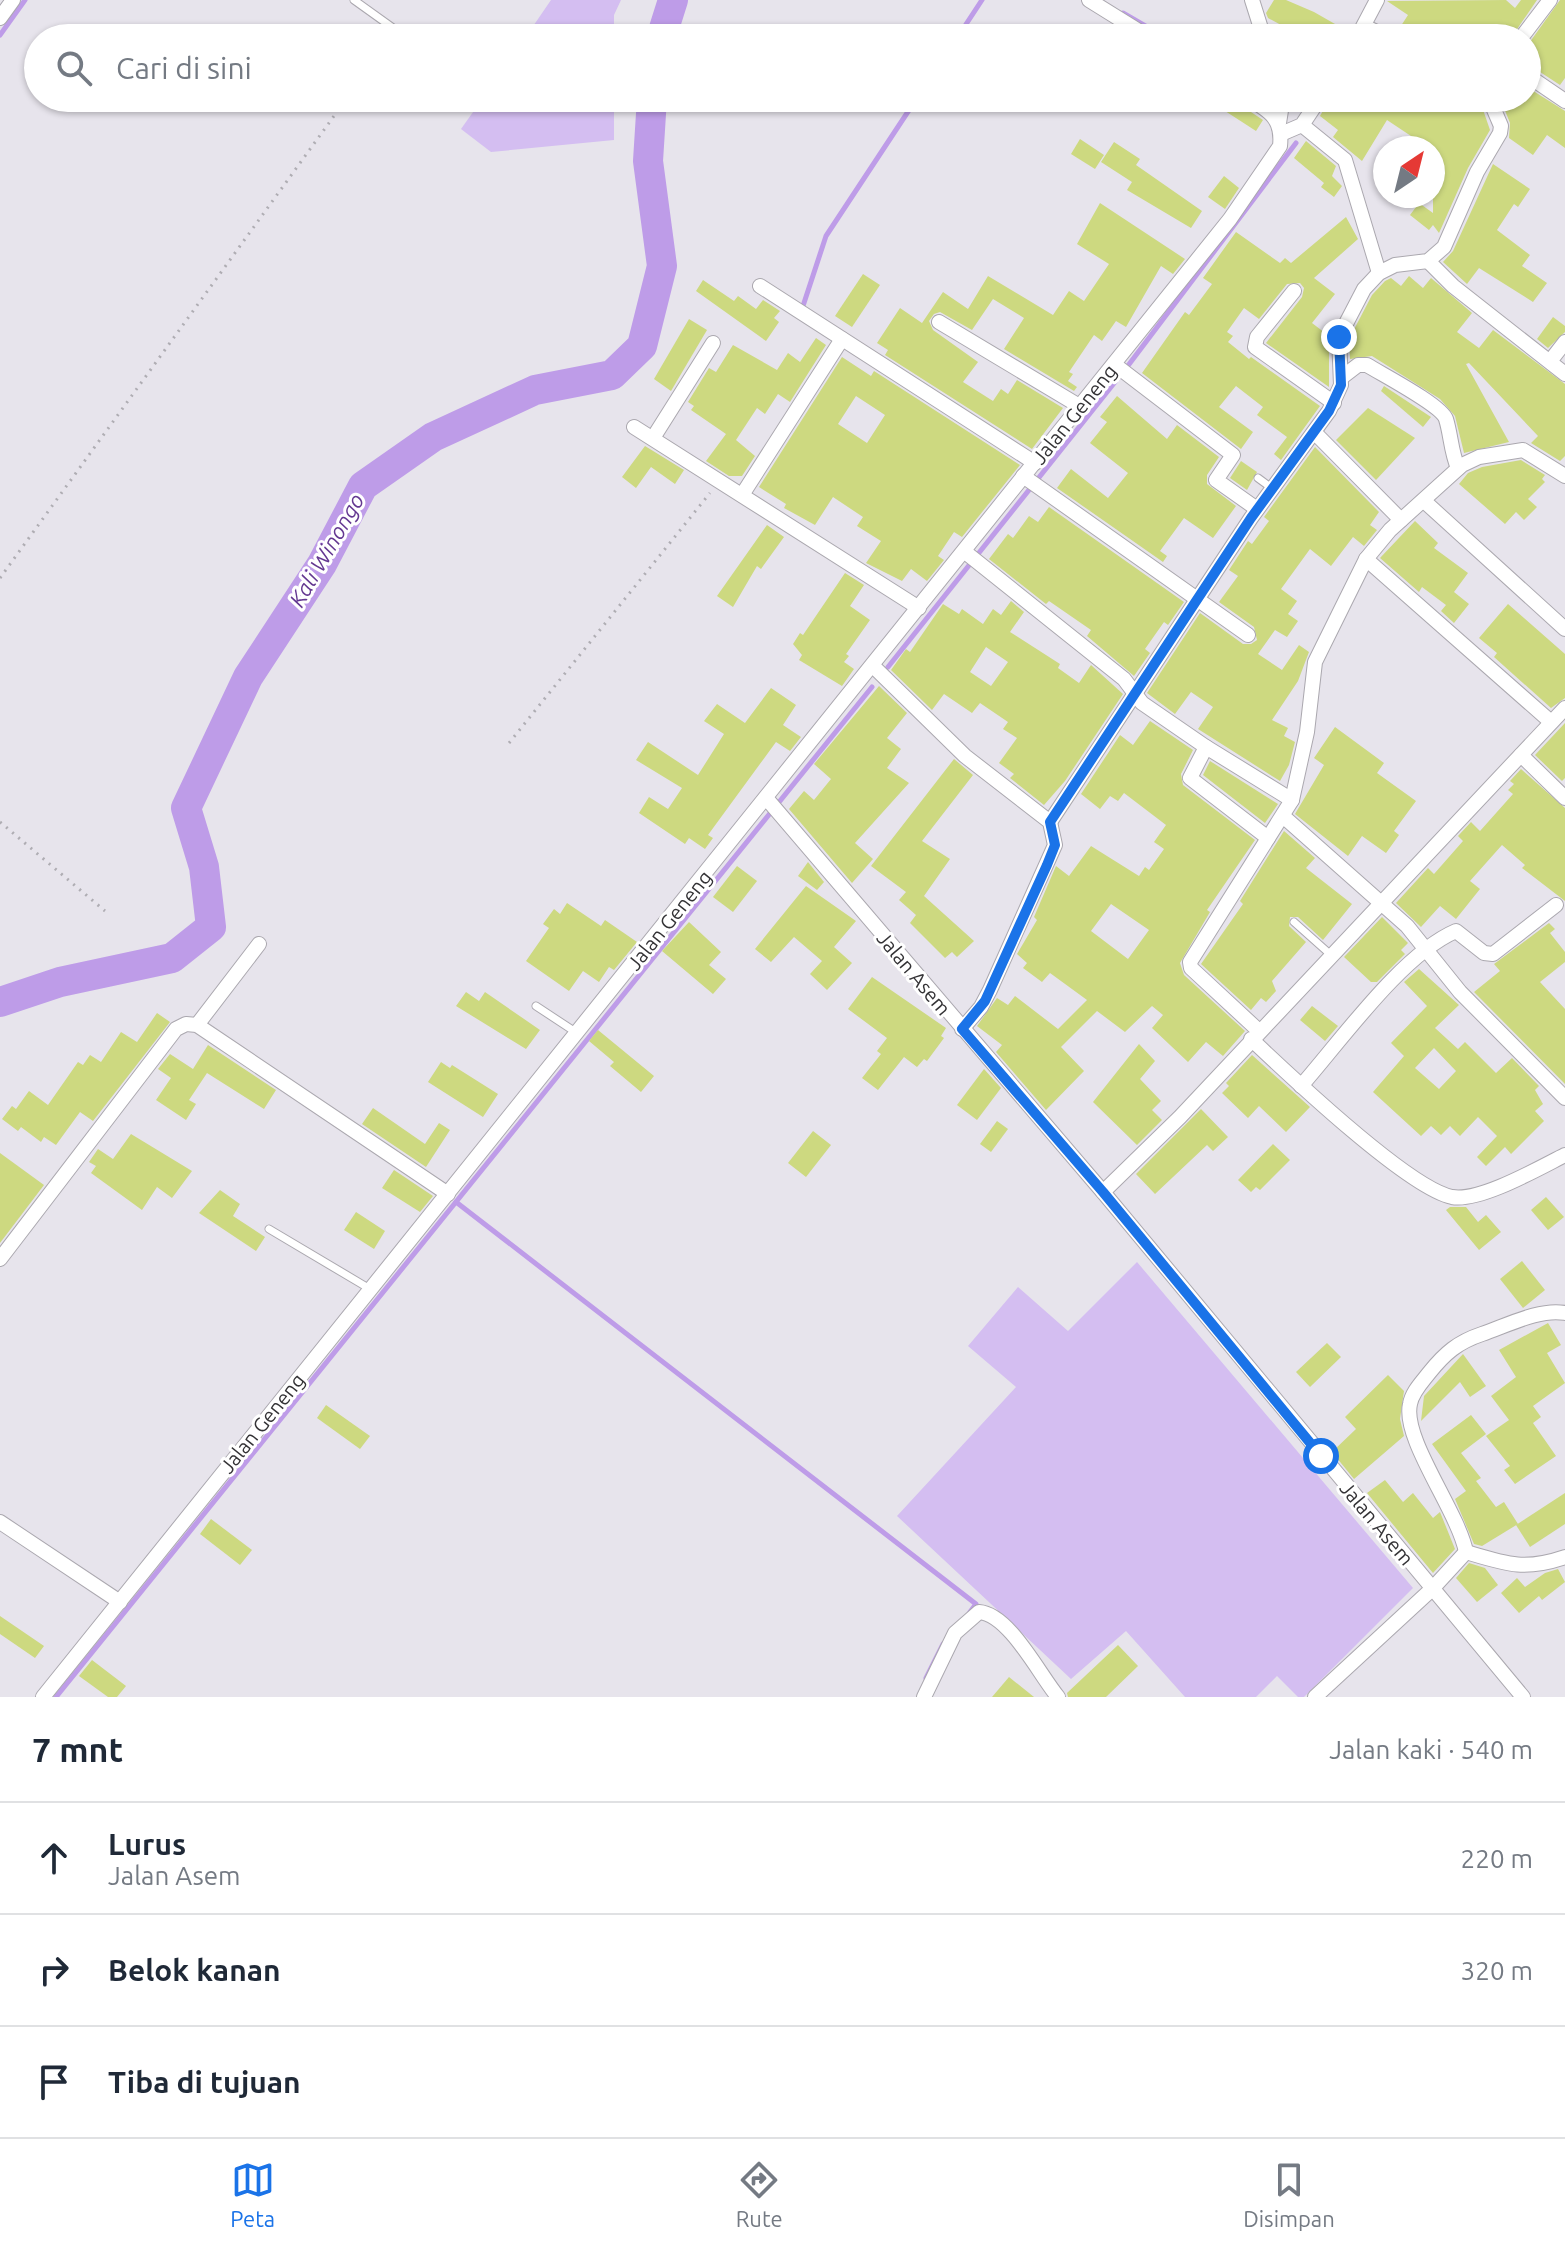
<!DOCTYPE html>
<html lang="id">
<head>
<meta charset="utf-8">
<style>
	:root { --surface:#fff; --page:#f2f2f3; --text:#1f2937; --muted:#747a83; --line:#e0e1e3; --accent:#1a73e8 }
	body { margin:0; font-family:Ubuntu,sans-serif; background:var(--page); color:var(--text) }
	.compass { position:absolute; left:1373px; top:136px; width:72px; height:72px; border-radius:50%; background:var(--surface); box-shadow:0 2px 6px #0004; rotate:35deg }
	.stop { position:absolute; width:24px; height:24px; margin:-18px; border:6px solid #1a73e8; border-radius:50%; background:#fff }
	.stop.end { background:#1a73e8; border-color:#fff; box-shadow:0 2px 8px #0008 }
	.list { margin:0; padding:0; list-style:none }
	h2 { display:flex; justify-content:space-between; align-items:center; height:104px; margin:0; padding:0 32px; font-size:34px }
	h2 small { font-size:26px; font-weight:400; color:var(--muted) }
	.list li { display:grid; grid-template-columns:52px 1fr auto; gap:24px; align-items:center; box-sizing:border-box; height:112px; padding:0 32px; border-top:2px solid var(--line) }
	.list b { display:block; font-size:30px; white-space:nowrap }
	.list p { margin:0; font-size:26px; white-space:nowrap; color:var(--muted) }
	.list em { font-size:26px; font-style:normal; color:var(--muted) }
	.icon { flex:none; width:44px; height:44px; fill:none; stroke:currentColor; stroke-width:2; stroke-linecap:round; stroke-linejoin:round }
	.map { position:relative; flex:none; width:1565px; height:1697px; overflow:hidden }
	.search { position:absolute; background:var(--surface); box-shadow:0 2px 6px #0004; left:24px; right:24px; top:24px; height:88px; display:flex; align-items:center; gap:20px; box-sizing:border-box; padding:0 28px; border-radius:44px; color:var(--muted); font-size:30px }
	.sheet { height:440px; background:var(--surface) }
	nav { display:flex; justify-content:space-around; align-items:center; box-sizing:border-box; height:112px; border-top:2px solid var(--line); background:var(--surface); font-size:22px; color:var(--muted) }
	nav a { display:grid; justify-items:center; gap:4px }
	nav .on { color:var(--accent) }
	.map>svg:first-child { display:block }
	.green { fill:#d4bef1 }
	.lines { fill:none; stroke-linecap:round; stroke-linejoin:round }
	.stream { stroke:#be9ce8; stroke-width:5 }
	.river { stroke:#be9ce8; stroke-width:30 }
	.building { fill:#cdd980; fill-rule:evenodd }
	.service-casing { stroke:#aba8af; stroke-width:9 }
	.minor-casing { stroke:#aba8af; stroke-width:16 }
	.path { stroke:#afadb3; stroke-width:3; stroke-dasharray:2 6; stroke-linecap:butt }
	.service { stroke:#fff; stroke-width:7 }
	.minor { stroke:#fff; stroke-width:14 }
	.route { stroke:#1a73e8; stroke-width:10 }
	.labels { text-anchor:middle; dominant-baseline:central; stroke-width:6; stroke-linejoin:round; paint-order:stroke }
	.street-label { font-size:20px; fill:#343336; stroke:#fff }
	.water-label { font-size:22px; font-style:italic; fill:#643891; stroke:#fff }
</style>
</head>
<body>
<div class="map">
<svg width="1565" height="1697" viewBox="0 0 1565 1697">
	<rect width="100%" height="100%" fill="#e7e4ec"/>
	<g class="green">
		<path d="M551 0H621L614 15V38H525Z"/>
		<path d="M483 98H614V140L491 152 461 129Z"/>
		<path d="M1137 1262 1413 1588 1304 1697H1298L1277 1676 1256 1697H1185L1126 1631 1071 1679 897 1516 1016 1387 968 1346 1018 1287 1068 1331Z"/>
	</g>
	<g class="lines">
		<g class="stream">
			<path d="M1123 13 1166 38"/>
			<path d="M0 35 25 0"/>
			<path d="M957 38 982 0"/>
			<path d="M1264 98 1275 108"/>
			<path d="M803 306 826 236 917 98"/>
			<path d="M1127 367 1296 143"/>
			<path d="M888 667 1119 377"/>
			<path d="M456 1202 976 1604 970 1612"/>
			<path d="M926 1678 943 1644"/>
			<path d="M56 1697 872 687"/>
		</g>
		<g class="river">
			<path d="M661 38 673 0"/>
			<path d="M0 1002 60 982 172 958 211 927 204 867 186 808 248 677 322 564 363 486 433 437 535 390 612 375 642 346 662 266 648 161 652 98"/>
		</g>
	</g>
	<g class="building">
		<path d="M1274 0H1286L1314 12 1349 32 1347 38H1305L1268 18 1266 13Z"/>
		<path d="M1506 0 1515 8 1521 0H1537L1511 38H1399L1397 32 1408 15 1387 1Z"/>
		<path d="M1560 0H1565V78L1560 85 1537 70 1539 66 1527 57V46Z"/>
		<path d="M1527 87 1565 111V148L1547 135 1533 155 1509 138 1510 123 1500 98H1527Z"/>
		<path d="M1205 98H1237L1242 106 1263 120 1256 131Z"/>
		<path d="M1330 98H1479L1490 130 1468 168 1439 233 1433 225 1429 230 1410 215 1419 203 1433 213V148H1416L1420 142 1387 120 1362 161 1333 137 1338 130 1320 116Z"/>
		<path d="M1080 139 1104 155 1095 169 1071 154Z"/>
		<path d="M1306 141 1336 166 1332 176 1342 186 1334 197 1321 187 1324 183 1294 158Z"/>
		<path d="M1114 142 1140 159 1136 165 1202 211 1191 228 1127 190 1132 182 1101 162Z"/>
		<path d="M1493 164 1530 189 1518 207 1514 204 1497 230 1530 255 1522 266 1547 283 1533 302 1479 268 1467 284 1443 262 1453 251Z"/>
		<path d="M1224 176 1239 188 1225 209 1208 197Z"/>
		<path d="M1100 203 1185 259 1173 274 1161 266 1126 327 1116 321 1102 341 1094 335 1069 372 1073 374 1068 381 1077 387 1074 391 1004 349 1024 318 993 299 972 330 940 312 934 314 929 321 933 330 978 362 963 382 993 401 1001 389 1008 394 1017 380 1063 408 1032 449 885 355 888 350 877 343 900 308 922 323 943 292 968 309 988 276 1053 315 1069 291 1084 301 1109 264 1077 244Z"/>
		<path d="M1346 217 1358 239 1314 278 1335 294 1312 323 1329 336V387L1266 343 1302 297 1304 288 1300 283 1287 284 1259 319 1244 308 1227 332 1233 336 1228 342 1249 359 1251 357 1320 406 1281 460 1274 454 1287 437 1257 415 1263 407 1236 386 1219 407 1253 432 1241 449 1142 373 1185 312 1189 315 1212 284 1203 278 1236 232 1280 263 1285 258 1291 263Z"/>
		<path d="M863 274 880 285 852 327 835 316Z"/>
		<path d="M1409 276 1423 288 1431 278 1472 313 1457 332 1479 348 1493 330 1565 384V456L1560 461 1531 443 1538 436 1469 363 1466 364 1509 442 1464 453 1455 416 1440 399 1372 356 1350 359 1349 339 1372 295 1385 281 1391 278 1401 286Z"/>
		<path d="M703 280 734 301 738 296 756 309 763 300 780 311 774 318 779 322 766 341 696 291Z"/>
		<path d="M1553 317 1565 326V332L1548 348 1537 339Z"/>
		<path d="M689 319 707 330 671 391 654 379Z"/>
		<path d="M816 338 826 345 790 402 778 394 765 414 757 408 736 440 755 456 742 476H729L706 461 726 434 691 410 694 406 688 402 709 368 716 372 733 345 777 370 788 353 800 362Z"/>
		<path d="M842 357 871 376 874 371 1020 465 962 537 954 532 938 556 944 560 927 581 911 569 902 581 866 563 881 541 857 526 863 517 833 497 815 525 784 508 786 504 759 487ZM856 396 885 415 867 443 838 424Z"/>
		<path d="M1384 386 1431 417 1423 427 1381 391Z"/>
		<path d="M1117 396 1167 439 1177 425 1219 457 1207 475V484L1236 506 1213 538 1184 518 1160 551 1167 556 1163 562 1057 488 1071 469 1108 498 1128 473 1090 443 1107 422 1100 417Z"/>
		<path d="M1368 408 1415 438 1376 480 1336 440Z"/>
		<path d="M645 446 684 470 675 484 651 467 636 488 622 477Z"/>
		<path d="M1315 447 1379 512 1370 525 1377 530 1364 546 1353 537 1331 566 1310 549 1281 589 1297 601 1288 614 1298 621 1287 637 1275 630 1258 654 1282 670 1299 645 1309 652 1298 681 1272 720 1288 728 1284 736 1295 742 1289 765 1280 781 1198 729 1213 707 1191 692 1175 714 1147 693 1200 613 1243 644H1251L1257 640 1254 627 1219 602 1238 576 1229 570 1248 541 1252 544 1269 521 1264 517Z"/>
		<path d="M1521 460 1545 475 1542 479 1545 482 1528 499 1537 507 1524 520 1516 512 1505 524 1459 484 1468 473 1482 467Z"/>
		<path d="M1241 461 1257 472 1247 490 1230 478Z"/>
		<path d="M1049 507 1184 602 1168 625 1164 622 1145 649 1150 653 1134 676 1087 636 1091 630 1049 601 1046 604 989 559 1008 534 1013 538 1029 516 1038 522Z"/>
		<path d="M1415 521 1438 543 1434 548 1468 573 1454 592 1469 604 1454 623 1441 611 1446 605 1422 587 1419 592 1380 558Z"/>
		<path d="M767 525 784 537 761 569 757 566 733 607 717 596Z"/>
		<path d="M845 573 864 585 850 606 870 620 846 654 849 656 844 662 854 669 842 686 799 660 802 655 793 644 800 633 803 635Z"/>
		<path d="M1011 601 1024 612 1010 632 1060 664 1058 668 1079 683 1091 665 1123 694 1065 781 1044 805 1010 778 1014 774 999 763 1017 738 1003 729 1008 722 980 703 972 713 944 694 932 710 891 670 906 649 910 652 943 604 959 614 962 609 983 624 993 609 1001 615ZM986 647 1008 662 991 686 970 672Z"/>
		<path d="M1508 604 1565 654V698L1551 708 1494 657 1497 653 1479 638Z"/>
		<path d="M879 686 907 713 887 738 901 749 887 768 909 783 855 843 873 859 852 883 789 809 804 791 814 800 831 779 814 764Z"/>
		<path d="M771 688 796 705 783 725 801 737 790 751 776 742 708 835 713 838 705 849 689 838 685 844 639 813 649 797 668 809 682 788 636 760 648 742 698 775 724 734 704 721 717 704 745 723Z"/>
		<path d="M1150 721 1193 750 1181 774 1183 785 1255 840 1207 910 1210 912 1180 963 1184 975 1245 1031 1223 1056 1206 1042 1188 1062 1152 1028 1163 1015 1152 1006 1125 1032 1097 1011 1061 1047 1084 1071 1046 1110 996 1052 1002 1045 977 1026 997 998 1008 1005 1015 996 1058 1029 1087 1000 1050 973 1042 982 1023 968 1027 963 1017 954 1037 920 1034 917 1056 866 1069 876 1091 846 1139 876 1145 867 1149 870 1164 849 1154 842 1166 825 1124 793 1118 801 1110 796 1100 809 1081 794 1120 735 1133 745ZM1111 904 1149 930 1128 959 1091 931Z"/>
		<path d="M1565 723V778L1562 781 1535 755Z"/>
		<path d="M1335 727 1384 763 1377 773 1416 801 1394 831 1399 835 1386 853 1362 836 1348 856 1295 814 1324 765 1314 758Z"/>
		<path d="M954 759 973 775 922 841 950 859 924 896 974 941 957 957 952 952 945 958 910 923 916 915 899 900 906 892 871 866Z"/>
		<path d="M1210 761 1278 804 1265 823 1203 775Z"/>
		<path d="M1521 769 1565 808V901L1522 868 1525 865 1502 845 1470 881 1480 889 1456 919 1440 906 1421 927 1396 903 1428 868 1434 874 1463 841 1458 836 1471 822 1480 831 1513 794 1508 790 1514 784 1510 781Z"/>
		<path d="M1284 831 1315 858 1306 868 1352 904 1323 940 1298 917H1290L1289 926 1306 942 1272 981 1276 991 1266 1002 1261 998 1251 1010 1201 964 1243 904 1240 901Z"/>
		<path d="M808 862 824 882 817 890 798 876Z"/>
		<path d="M737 866 757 881 733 912 713 897Z"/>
		<path d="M806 886 856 921 834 947 852 963 827 990 810 974 822 961 794 937 771 962 755 949Z"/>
		<path d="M567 903 601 926 605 920 637 942 614 970 609 967 599 982 583 971 569 991 526 961 549 928 543 924 554 909 560 914Z"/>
		<path d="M1382 917 1408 943 1401 950 1405 954 1377 982H1371L1344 957Z"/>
		<path d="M689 922 721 952 709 965 726 979 713 994 662 951Z"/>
		<path d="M1549 923 1555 929 1550 933 1565 952V962L1540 982 1565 1009V1084L1474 992 1500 971 1494 964Z"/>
		<path d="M1419 969 1459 1005 1435 1028 1458 1049 1465 1042 1496 1073 1512 1058 1539 1086 1535 1090 1543 1104 1535 1111 1544 1121 1511 1154 1505 1147 1486 1166 1477 1157 1497 1136 1478 1117 1460 1136 1450 1126 1441 1135 1431 1126 1421 1136 1373 1092 1404 1056 1391 1043 1427 1006 1404 982ZM1434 1048 1456 1071 1439 1089 1415 1068Z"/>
		<path d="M872 977 946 1028 941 1036 944 1038 927 1061 924 1059 917 1067 904 1057 878 1090 862 1078 881 1054 877 1051 887 1038 848 1009Z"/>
		<path d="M466 992 479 1001 485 992 540 1030 526 1049 456 1006Z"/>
		<path d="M1312 1006 1338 1026 1325 1041 1300 1020Z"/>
		<path d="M157 1013 170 1022 93 1121 80 1112 56 1145 44 1137 41 1142 21 1127 18 1131 2 1119 12 1106 16 1109 29 1091 48 1105 78 1062 83 1065 90 1055 101 1062 121 1032 137 1042Z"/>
		<path d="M598 1030 654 1076 641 1092 610 1066 614 1062 589 1041Z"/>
		<path d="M1139 1044 1155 1061 1140 1079 1161 1101 1152 1110 1162 1120 1137 1145 1093 1102Z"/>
		<path d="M208 1045 276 1090 264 1109 207 1073 189 1100 196 1104 186 1120 156 1100 171 1078 158 1069 170 1054 193 1069Z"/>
		<path d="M1252 1055 1310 1107 1286 1132 1259 1106 1248 1118 1222 1093 1229 1086 1226 1083Z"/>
		<path d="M441 1062 450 1068 452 1065 498 1094 483 1117 428 1082Z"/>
		<path d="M984 1069 1001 1088 977 1120 957 1105Z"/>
		<path d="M373 1108 425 1144 439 1123 450 1130 426 1167 362 1124Z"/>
		<path d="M1201 1109 1228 1137 1213 1151 1207 1145 1155 1194 1136 1174Z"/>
		<path d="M997 1121 1008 1129 991 1152 980 1144Z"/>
		<path d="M813 1131 831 1145 806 1177 788 1163Z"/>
		<path d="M131 1134 192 1171 172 1198 157 1187 142 1210 91 1173 96 1166 89 1162 98 1149 113 1159Z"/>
		<path d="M1273 1144 1290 1160 1260 1190 1256 1187 1251 1192 1238 1180Z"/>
		<path d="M0 1153 44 1185 0 1243Z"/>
		<path d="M394 1170 433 1196 420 1212 382 1188Z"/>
		<path d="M220 1190 240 1204 233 1216 265 1237 256 1251 199 1213Z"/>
		<path d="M1546 1197 1564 1217 1548 1230 1531 1210Z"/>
		<path d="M1450 1207H1466L1478 1222 1486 1215 1501 1232 1479 1250 1446 1210Z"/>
		<path d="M356 1212 385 1231 374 1249 344 1230Z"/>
		<path d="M1522 1261 1545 1290 1523 1308 1500 1279Z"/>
		<path d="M1548 1323 1561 1345 1547 1353 1565 1383 1533 1406 1541 1417 1533 1423 1556 1456 1515 1484 1504 1470 1510 1466 1486 1436 1509 1420 1491 1396 1516 1377 1499 1350Z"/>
		<path d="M1327 1343 1341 1357 1310 1387 1296 1372Z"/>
		<path d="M1463 1354 1486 1386 1470 1397 1460 1382 1421 1421 1424 1396Z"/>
		<path d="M1388 1375 1404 1391 1400 1419 1404 1436 1354 1479 1332 1452 1356 1429 1345 1417Z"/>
		<path d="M326 1405 370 1436 360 1449 317 1418Z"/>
		<path d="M1471 1415 1486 1434 1461 1453 1481 1478 1476 1481 1496 1507 1504 1502 1518 1524 1482 1546 1474 1544 1455 1499 1466 1491 1432 1444Z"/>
		<path d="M1385 1480 1403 1502 1413 1493 1433 1518 1440 1512 1455 1549 1433 1573 1367 1493Z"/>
		<path d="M1565 1493V1524L1530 1547 1516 1525Z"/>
		<path d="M211 1519 252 1550 240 1565 200 1534Z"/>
		<path d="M1469 1563 1485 1568 1498 1585 1477 1602 1456 1578Z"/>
		<path d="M1558 1569 1565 1582 1542 1600 1539 1596 1519 1613 1501 1593 1517 1578 1525 1587 1545 1573Z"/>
		<path d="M0 1616 44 1646 35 1658 0 1634Z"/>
		<path d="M1118 1645 1138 1666 1106 1697H1068L1067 1693Z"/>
		<path d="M92 1660 126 1686 117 1697H108L79 1676Z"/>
		<path d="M1009 1677 1034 1697H992Z"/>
	</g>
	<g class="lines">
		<defs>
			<g id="service">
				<path d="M354 0 407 38"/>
				<path d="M1258 478 1273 489"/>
				<path d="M1294 922 1331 955"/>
				<path d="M536 1006 577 1033"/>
				<path d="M269 1229 370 1289"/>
			</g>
			<g id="minor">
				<path d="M1089 0 1150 38"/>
				<path d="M1252 0 1264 38"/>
				<path d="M0 18 13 0"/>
				<path d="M1364 26 1389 38"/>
				<path d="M1357 38 1377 0"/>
				<path d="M1521 38 1550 0"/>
				<path d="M1527 75 1565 101"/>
				<path d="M1279 123 1283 98"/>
				<path d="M1302 125 1345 160 1379 273"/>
				<path d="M1281 134 1302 125 1320 98"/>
				<path d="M1428 261 1453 286 1565 374"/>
				<path d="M760 286 1035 463"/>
				<path d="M1294 291 1257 337 1255 347 1334 403"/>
				<path d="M939 322 1081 407"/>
				<path d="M1551 360 1565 342"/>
				<path d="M1114 364 1233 455 1216 480 1257 509"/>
				<path d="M1341 378 1358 365H1367C1383 375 1441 405 1446 419 1451 435 1451 452 1458 468"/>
				<path d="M634 427 919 608"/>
				<path d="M1316 434 1401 520"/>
				<path d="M653 438 713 343"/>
				<path d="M1023 476 1248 635"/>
				<path d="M742 495 842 339"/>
				<path d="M1424 501 1565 629"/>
				<path d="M965 552 1124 679 1142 703 1206 747 1190 778 1268 838"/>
				<path d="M1366 559 1551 722"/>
				<path d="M873 666 965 756 1050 822 1055 845 1051 854 990 990 981 1007 962 1029"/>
				<path d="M1206 747 1292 800"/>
				<path d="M1521 755 1565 798"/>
				<path d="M767 799 1103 1192 1523 1697"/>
				<path d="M1284 817 1407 926 1460 992 1565 1098"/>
				<path d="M1050 822 1251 518 1329 411 1341 385 1339 337 1364 289 1379 273 1395 265 1428 261 1444 247 1477 172 1500 133 1501 126 1489 98"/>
				<path d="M197 1025 259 944"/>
				<path d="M1259 1031 1191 968 1190 962 1292 800 1307 732 1315 662 1366 559 1390 530 1462 465 1479 457 1523 450 1565 476"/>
				<path d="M1251 1039C1287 1073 1408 1188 1452 1197 1480 1202 1539 1168 1565 1155"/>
				<path d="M1301 1086C1340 1042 1402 954 1456 931L1484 953 1493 954 1556 905"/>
				<path d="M1103 1192 1180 1117 1565 708"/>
				<path d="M0 1259 176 1029 186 1024 197 1025 448 1194"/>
				<path d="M0 1522 120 1602"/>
				<path d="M1466 1552C1458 1511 1402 1439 1410 1404 1412 1392 1422 1382 1429 1373 1445 1353 1458 1342 1482 1334 1506 1326 1540 1308 1565 1313"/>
				<path d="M1466 1552C1506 1564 1524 1571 1565 1557"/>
				<path d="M43 1697 1230 219 1280 146C1283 119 1270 111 1248 98"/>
				<path d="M924 1697 955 1633 979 1612C1009 1614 1039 1674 1058 1697"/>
				<path d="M1315 1697 1432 1589 1466 1552"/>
			</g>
		</defs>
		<use href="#service" class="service-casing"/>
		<use href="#minor" class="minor-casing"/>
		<g class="path">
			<path d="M0 578 347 98"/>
			<path d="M509 743 710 493"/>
			<path d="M0 822 105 911"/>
		</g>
		<use href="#service" class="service"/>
		<use href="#minor" class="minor"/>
	</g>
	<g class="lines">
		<path class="route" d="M1321 1456 1103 1192 962 1029 985 1001 1047 865 1055 845 1050 822 1251 518 1329 411 1341 385 1339 337"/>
	</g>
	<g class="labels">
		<g class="street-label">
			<text transform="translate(1074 414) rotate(-51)">Jalan Geneng</text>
			<text transform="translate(669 920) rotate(-51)">Jalan Geneng</text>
			<text transform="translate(914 973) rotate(50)">Jalan Asem</text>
			<text transform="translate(262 1423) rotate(-51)">Jalan Geneng</text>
			<text transform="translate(1377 1523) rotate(50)">Jalan Asem</text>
		</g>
		<g class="water-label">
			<text transform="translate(326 550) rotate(-60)">Kali Winongo</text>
		</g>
	</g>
</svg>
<svg class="compass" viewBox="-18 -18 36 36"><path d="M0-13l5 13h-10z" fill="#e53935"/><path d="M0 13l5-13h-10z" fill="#747a83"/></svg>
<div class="stop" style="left:1321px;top:1456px"></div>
<div class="stop end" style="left:1339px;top:337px"></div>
<div class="search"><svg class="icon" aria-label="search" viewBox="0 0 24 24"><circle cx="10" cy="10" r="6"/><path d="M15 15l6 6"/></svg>Cari di sini</div>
</div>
<section class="sheet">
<h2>7 mnt<small>Jalan kaki · 540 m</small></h2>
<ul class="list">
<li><svg class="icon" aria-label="ahead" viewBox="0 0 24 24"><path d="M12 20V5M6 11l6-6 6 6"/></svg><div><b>Lurus</b><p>Jalan Asem</p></div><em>220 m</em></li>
<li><svg class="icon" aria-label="right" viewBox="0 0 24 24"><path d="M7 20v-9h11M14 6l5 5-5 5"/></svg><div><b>Belok kanan</b></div><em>320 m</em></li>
<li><svg class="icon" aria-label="arrive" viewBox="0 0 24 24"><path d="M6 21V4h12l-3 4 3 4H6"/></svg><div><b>Tiba di tujuan</b></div></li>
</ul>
</section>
<nav>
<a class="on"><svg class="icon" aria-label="map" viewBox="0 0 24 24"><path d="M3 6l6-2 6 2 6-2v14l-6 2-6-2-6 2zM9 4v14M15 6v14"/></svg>Peta</a>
<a><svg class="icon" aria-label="directions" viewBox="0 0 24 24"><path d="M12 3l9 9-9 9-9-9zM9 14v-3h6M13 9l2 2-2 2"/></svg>Rute</a>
<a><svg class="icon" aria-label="saved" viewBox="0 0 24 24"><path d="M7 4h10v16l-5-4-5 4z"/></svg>Disimpan</a>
</nav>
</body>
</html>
